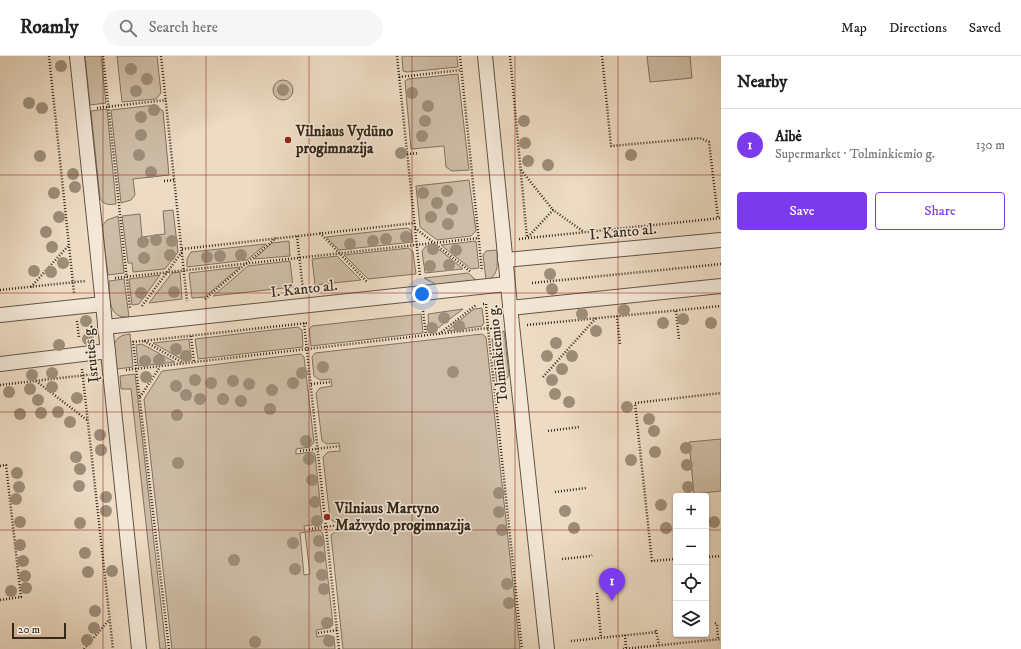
<!DOCTYPE html>
<html lang="en">
<head>
<meta charset="utf-8">
<style>
	:root { --surface:#fff; --page:#f6f6f6; --text:#202124; --muted:#757577; --line:#e0e0e0; --accent:#7c3aed }
	body { margin:0; font-family:"IM FELL DW Pica",serif; background:var(--page); color:var(--text) }
	.controls { position:absolute; right:12px; bottom:12px; display:grid; overflow:hidden; border-radius:4px; box-shadow:0 1px 3px #0004 }
	.controls button { width:36px; height:36px; display:grid; place-items:center; padding:0; border:0; border-bottom:1px solid var(--line); background:var(--surface); color:var(--text); font:20px sans-serif }
	.scale { position:absolute; left:12px; bottom:10px; width:54px; box-sizing:border-box; padding-left:4px; border:2px solid #35281a; border-top:0; font-size:11px; line-height:14px; white-space:nowrap; color:#35281a; -webkit-text-stroke:3px #f3e8d8; paint-order:stroke }
	.you { position:absolute; left:422px; top:238px; width:14px; height:14px; margin:-10px; border:3px solid #fff; border-radius:50%; background:#1a73e8; box-shadow:0 0 0 6px #1a73e833 }
	.badge { display:grid; place-items:center; width:26px; height:26px; border-radius:50%; background:var(--accent); color:#fff; font-size:13px; font-weight:700 }
	.pin { position:absolute; translate:-50% -33px; filter:drop-shadow(0 1px 2px #0008) }
	.pin::after { content:''; position:absolute; top:21px; width:14px; height:12px; background:inherit; clip-path:polygon(0 0,100% 0,50% 100%) }
	.list { margin:0; padding:0; list-style:none }
	h2 { display:flex; justify-content:space-between; align-items:center; height:52px; margin:0; padding:0 16px; font-size:17px }
	h2 small { font-size:13px; font-weight:400; color:var(--muted) }
	.list li { display:grid; grid-template-columns:26px 1fr auto; gap:12px; align-items:center; box-sizing:border-box; height:72px; padding:0 16px; border-top:1px solid var(--line) }
	.list b { display:block; font-size:15px; white-space:nowrap }
	.list p { margin:0; font-size:13px; white-space:nowrap; color:var(--muted) }
	.list em { font-size:13px; font-style:normal; color:var(--muted) }
	.actions { display:flex; gap:8px; padding:12px 16px }
	.actions a { flex:1; padding:9px 0; border:1px solid var(--accent); border-radius:4px; text-align:center; font-size:14px; color:var(--accent) }
	.actions .main { background:var(--accent); color:#fff }
	.icon { flex:none; width:22px; height:22px; fill:none; stroke:currentColor; stroke-width:2; stroke-linecap:round; stroke-linejoin:round }
	.map { position:relative; flex:none; width:721px; height:593px; overflow:hidden }
	header { display:flex; align-items:center; gap:24px; box-sizing:border-box; height:56px; padding:0 20px; background:var(--surface); border-bottom:1px solid var(--line) }
	header strong { font-size:19px }
	nav { display:flex; gap:22px; margin-inline-start:auto; font-size:14px }
	.search { width:280px; height:36px; background:var(--page); display:flex; align-items:center; gap:10px; box-sizing:border-box; padding:0 14px; border-radius:22px; color:var(--muted); font-size:15px }
	main { display:flex }
	aside { flex:1; background:var(--surface) }
	.map>svg:first-child { display:block }
	.green { fill:#cebda6; stroke:#827260; fill-rule:evenodd }
	.lines { fill:none; stroke-linecap:round; stroke-linejoin:round }
	.street-casing { stroke:#635544; stroke-width:16 }
	.path { stroke:#35281a; stroke-width:2.5; stroke-dasharray:1 2; stroke-linecap:butt }
	.street { stroke:#f3e8d8; stroke-width:14 }
	.tree { fill:#9d8d79 }
	.grid { fill:none; stroke:#8f2418; stroke-width:1; stroke-opacity:0.55 }
	.poi-dot { fill:#8f2418; stroke:#f3e8d8; stroke-width:1.5 }
	.labels { text-anchor:middle; dominant-baseline:central; stroke-width:3; stroke-linejoin:round; paint-order:stroke }
	.poi-label { font-size:15px; font-weight:bold; fill:#35281a; stroke:#f3e8d8; text-anchor:start }
	.street-label { font-size:15px; fill:#35281a; stroke:#f3e8d8 }
</style>
</head>
<body>
<header>
<strong>Roamly</strong>
<div class="search"><svg class="icon" aria-label="search" viewBox="0 0 24 24"><circle cx="10" cy="10" r="6"/><path d="M15 15l6 6"/></svg>Search here</div>
<nav><a>Map</a><a>Directions</a><a>Saved</a></nav>
</header>
<main>
<div class="map">
<svg width="721" height="593" viewBox="0 0 721 593">
	<rect width="100%" height="100%" fill="#eddbc3"/>
	<filter id="stains"><feTurbulence type="fractalNoise" baseFrequency=".005" numOctaves="4"/><feColorMatrix values="0 0 0 0 .2 0 0 0 0 .09 0 0 0 0 .02 0 0 0 .5 -.17"/></filter>
	<radialGradient id="worn" r=".72"><stop offset=".6" stop-color="#630" stop-opacity="0"/><stop offset="1" stop-color="#630" stop-opacity=".3"/></radialGradient>
	<g class="green">
		<path d="M85 0H101L106 47 90 49Z"/>
		<path d="M117 0H157L161 37 156 43 122 46Z"/>
		<path d="M402 0H457L458 11 407 16 403 15Z"/>
		<path d="M647 0H690L692 22 650 26Z"/>
		<path d="M458 18 469 114 452 115 446 111 444 90 411 93 405 25 408 23Z"/>
		<circle cx="283" cy="34" r="10"/>
		<path d="M155 49 163 55 169 119 133 123 135 139 131 144 121 147 111 54Z"/>
		<path d="M107 53 116 148C109 149 103 149 100 142L91 55Z"/>
		<path d="M469 124 476 175 471 180 437 184 420 171 416 130Z"/>
		<path d="M173 154 178 196 165 213 133 216 132 207H128L122 160 140 158 142 181 165 178 163 155Z"/>
		<path d="M118 160 124 217 108 219 102 170 107 164Z"/>
		<path d="M407 172 411 174 413 186 339 194 326 181Z"/>
		<path d="M289 185 290 200 254 203 272 187Z"/>
		<path d="M476 185 479 212 471 213 441 189Z"/>
		<path d="M266 188 247 204 187 211V203L191 196Z"/>
		<path d="M426 190H435L463 213 425 217 422 195Z"/>
		<path d="M409 192 413 196 416 218 368 223 344 199Z"/>
		<path d="M497 194C497 205 500 221 486 224L483 199 486 195Z"/>
		<path d="M337 200 361 224 315 229 312 203Z"/>
		<path d="M290 205 293 231 213 240 248 210Z"/>
		<path d="M240 211 205 241 192 242 189 217Z"/>
		<path d="M180 216 182 243 149 247 172 217Z"/>
		<path d="M468 217 476 224 437 229 424 222Z"/>
		<path d="M160 219 139 248 132 249 129 223Z"/>
		<path d="M124 223 129 261C107 263 110 241 109 225Z"/>
		<path d="M482 252 484 267 482 270 447 275 474 253Z"/>
		<path d="M463 253 434 275 429 276 428 258Z"/>
		<path d="M421 258 423 277 311 290 309 273 312 270Z"/>
		<path d="M298 271 302 274 303 291 198 303 195 283Z"/>
		<path d="M504 275 509 319 504 327 497 329 492 283Z"/>
		<path d="M130 278 133 311 117 313 114 289C117 281 121 279 130 278Z"/>
		<path d="M482 278 486 281 520 593H343L331 479 337 474 349 472 348 465 335 466 330 463 323 401 328 396 340 395 339 387 327 388 322 385 316 337 320 332 332 330 331 323 320 324 314 320 312 301 315 297Z"/>
		<path d="M189 283 191 304 185 305 153 287Z"/>
		<path d="M142 288 175 306 138 310 136 289Z"/>
		<path d="M301 298 304 301 314 386 310 391 296 393V398L312 396 315 398 322 464 318 468 304 470 305 476 320 474 323 478 333 569 328 572 316 574 317 581 328 579 334 581 335 593H172L144 343 162 315ZM305 476 310 518 304 519 300 477Z"/>
		<path d="M135 318 166 593H160L131 333H121L120 320Z"/>
		<path d="M721 383V435L694 438 689 386Z"/>
	</g>
	<g class="lines">
		<defs>
			<g id="street">
				<path d="M77 0 139 593"/>
				<path d="M485 0 512 269 547 593"/>
				<path d="M505 204 721 184"/>
				<path d="M510 252 721 230"/>
				<path d="M0 259 103 248"/>
				<path d="M105 271 507 228"/>
				<path d="M0 308 108 295"/>
			</g>
		</defs>
		<use href="#street" class="street-casing"/>
		<g class="path">
			<path d="M49 0 74 237"/>
			<path d="M103 0 130 252"/>
			<path d="M161 0 187 245"/>
			<path d="M397 0 420 220"/>
			<path d="M460 0 482 215"/>
			<path d="M510 0 527 182"/>
			<path d="M602 0 611 90 700 82 709 86 718 162"/>
			<path d="M399 21 461 14"/>
			<path d="M97 52 166 44"/>
			<path d="M407 98 419 97"/>
			<path d="M521 114 553 154"/>
			<path d="M164 125 174 124"/>
			<path d="M415 172 471 216"/>
			<path d="M320 177 367 226"/>
			<path d="M297 180 303 234"/>
			<path d="M528 181 553 154 584 176"/>
			<path d="M519 183 721 162"/>
			<path d="M182 193 415 167"/>
			<path d="M115 222 479 182"/>
			<path d="M532 227 721 208"/>
			<path d="M31 231 69 189"/>
			<path d="M0 234 85 225"/>
			<path d="M205 243 276 182"/>
			<path d="M483 248H486L488 272 496 271"/>
			<path d="M142 250 182 196"/>
			<path d="M423 255 426 279"/>
			<path d="M676 255 679 283"/>
			<path d="M617 260 620 289"/>
			<path d="M77 265 79 282"/>
			<path d="M304 267 339 593"/>
			<path d="M527 269 721 250"/>
			<path d="M439 278 476 249"/>
			<path d="M191 280 194 306"/>
			<path d="M144 285 183 307"/>
			<path d="M82 313 113 593"/>
			<path d="M126 314 488 272 522 593"/>
			<path d="M543 321 596 262"/>
			<path d="M36 325 87 364"/>
			<path d="M311 328 331 326"/>
			<path d="M0 329 95 318"/>
			<path d="M140 341 160 311"/>
			<path d="M548 375 579 371"/>
			<path d="M300 395 339 390"/>
			<path d="M0 410 6 409 21 541 0 544"/>
			<path d="M555 436 586 432"/>
			<path d="M309 473 347 468"/>
			<path d="M706 501 721 500"/>
			<path d="M562 503 591 500 592 499"/>
			<path d="M676 503 652 505 635 347 721 337"/>
			<path d="M597 537 601 582"/>
			<path d="M715 567 717 568 718 583"/>
			<path d="M656 574 659 589"/>
			<path d="M318 577 337 574"/>
			<path d="M625 579 626 593"/>
			<path d="M571 585 657 576"/>
			<path d="M84 593 109 564"/>
			<path d="M169 593 133 286 307 267"/>
			<path d="M623 593 721 583"/>
		</g>
		<use href="#street" class="street"/>
	</g>
	<g class="tree">
		<circle cx="61" cy="10" r="6"/>
		<circle cx="131" cy="13" r="6"/>
		<circle cx="147" cy="23" r="6"/>
		<circle cx="283" cy="34" r="6"/>
		<circle cx="136" cy="35" r="6"/>
		<circle cx="412" cy="37" r="6"/>
		<circle cx="29" cy="47" r="6"/>
		<circle cx="428" cy="50" r="6"/>
		<circle cx="42" cy="52" r="6"/>
		<circle cx="154" cy="54" r="6"/>
		<circle cx="141" cy="61" r="6"/>
		<circle cx="425" cy="65" r="6"/>
		<circle cx="524" cy="65" r="6"/>
		<circle cx="141" cy="79" r="6"/>
		<circle cx="422" cy="80" r="6"/>
		<circle cx="525" cy="87" r="6"/>
		<circle cx="401" cy="97" r="6"/>
		<circle cx="139" cy="99" r="6"/>
		<circle cx="631" cy="99" r="6"/>
		<circle cx="40" cy="100" r="6"/>
		<circle cx="528" cy="105" r="6"/>
		<circle cx="548" cy="109" r="6"/>
		<circle cx="151" cy="116" r="6"/>
		<circle cx="73" cy="118" r="6"/>
		<circle cx="75" cy="131" r="6"/>
		<circle cx="447" cy="135" r="6"/>
		<circle cx="54" cy="137" r="6"/>
		<circle cx="423" cy="137" r="6"/>
		<circle cx="437" cy="147" r="6"/>
		<circle cx="452" cy="153" r="6"/>
		<circle cx="59" cy="161" r="6"/>
		<circle cx="431" cy="161" r="6"/>
		<circle cx="448" cy="168" r="6"/>
		<circle cx="46" cy="176" r="6"/>
		<circle cx="406" cy="181" r="6"/>
		<circle cx="386" cy="183" r="6"/>
		<circle cx="156" cy="184" r="6"/>
		<circle cx="172" cy="185" r="6"/>
		<circle cx="373" cy="185" r="6"/>
		<circle cx="143" cy="186" r="6"/>
		<circle cx="350" cy="188" r="6"/>
		<circle cx="52" cy="191" r="6"/>
		<circle cx="433" cy="193" r="6"/>
		<circle cx="456" cy="194" r="6"/>
		<circle cx="170" cy="199" r="6"/>
		<circle cx="241" cy="199" r="6"/>
		<circle cx="220" cy="200" r="6"/>
		<circle cx="207" cy="201" r="6"/>
		<circle cx="144" cy="202" r="6"/>
		<circle cx="63" cy="207" r="6"/>
		<circle cx="449" cy="209" r="6"/>
		<circle cx="430" cy="210" r="6"/>
		<circle cx="34" cy="215" r="6"/>
		<circle cx="51" cy="216" r="6"/>
		<circle cx="550" cy="218" r="6"/>
		<circle cx="552" cy="233" r="6"/>
		<circle cx="174" cy="236" r="6"/>
		<circle cx="141" cy="237" r="6"/>
		<circle cx="624" cy="254" r="6"/>
		<circle cx="582" cy="258" r="6"/>
		<circle cx="444" cy="262" r="6"/>
		<circle cx="683" cy="263" r="6"/>
		<circle cx="86" cy="265" r="6"/>
		<circle cx="663" cy="267" r="6"/>
		<circle cx="711" cy="267" r="6"/>
		<circle cx="459" cy="270" r="6"/>
		<circle cx="432" cy="272" r="6"/>
		<circle cx="596" cy="275" r="6"/>
		<circle cx="88" cy="283" r="6"/>
		<circle cx="556" cy="287" r="6"/>
		<circle cx="59" cy="289" r="6"/>
		<circle cx="176" cy="293" r="6"/>
		<circle cx="186" cy="300" r="6"/>
		<circle cx="547" cy="300" r="6"/>
		<circle cx="572" cy="300" r="6"/>
		<circle cx="159" cy="304" r="6"/>
		<circle cx="145" cy="305" r="6"/>
		<circle cx="323" cy="311" r="6"/>
		<circle cx="562" cy="313" r="6"/>
		<circle cx="453" cy="316" r="6"/>
		<circle cx="52" cy="317" r="6"/>
		<circle cx="302" cy="317" r="6"/>
		<circle cx="32" cy="319" r="6"/>
		<circle cx="146" cy="321" r="6"/>
		<circle cx="195" cy="324" r="6"/>
		<circle cx="552" cy="324" r="6"/>
		<circle cx="233" cy="325" r="6"/>
		<circle cx="211" cy="327" r="6"/>
		<circle cx="293" cy="327" r="6"/>
		<circle cx="249" cy="328" r="6"/>
		<circle cx="176" cy="330" r="6"/>
		<circle cx="52" cy="331" r="6"/>
		<circle cx="30" cy="333" r="6"/>
		<circle cx="272" cy="334" r="6"/>
		<circle cx="9" cy="336" r="6"/>
		<circle cx="555" cy="338" r="6"/>
		<circle cx="186" cy="339" r="6"/>
		<circle cx="77" cy="342" r="6"/>
		<circle cx="200" cy="343" r="6"/>
		<circle cx="223" cy="343" r="6"/>
		<circle cx="38" cy="344" r="6"/>
		<circle cx="241" cy="345" r="6"/>
		<circle cx="569" cy="346" r="6"/>
		<circle cx="627" cy="351" r="6"/>
		<circle cx="270" cy="353" r="6"/>
		<circle cx="58" cy="356" r="6"/>
		<circle cx="41" cy="357" r="6"/>
		<circle cx="20" cy="358" r="6"/>
		<circle cx="177" cy="359" r="6"/>
		<circle cx="649" cy="363" r="6"/>
		<circle cx="70" cy="366" r="6"/>
		<circle cx="654" cy="375" r="6"/>
		<circle cx="100" cy="379" r="6"/>
		<circle cx="306" cy="385" r="6"/>
		<circle cx="686" cy="392" r="6"/>
		<circle cx="101" cy="394" r="6"/>
		<circle cx="655" cy="396" r="6"/>
		<circle cx="76" cy="401" r="6"/>
		<circle cx="309" cy="403" r="6"/>
		<circle cx="631" cy="404" r="6"/>
		<circle cx="178" cy="407" r="6"/>
		<circle cx="687" cy="409" r="6"/>
		<circle cx="80" cy="413" r="6"/>
		<circle cx="17" cy="417" r="6"/>
		<circle cx="312" cy="424" r="6"/>
		<circle cx="79" cy="430" r="6"/>
		<circle cx="19" cy="431" r="6"/>
		<circle cx="688" cy="431" r="6"/>
		<circle cx="499" cy="437" r="6"/>
		<circle cx="106" cy="441" r="6"/>
		<circle cx="16" cy="443" r="6"/>
		<circle cx="315" cy="446" r="6"/>
		<circle cx="661" cy="449" r="6"/>
		<circle cx="106" cy="455" r="6"/>
		<circle cx="565" cy="455" r="6"/>
		<circle cx="499" cy="456" r="6"/>
		<circle cx="317" cy="465" r="6"/>
		<circle cx="20" cy="466" r="6"/>
		<circle cx="714" cy="466" r="6"/>
		<circle cx="80" cy="467" r="6"/>
		<circle cx="574" cy="472" r="6"/>
		<circle cx="666" cy="472" r="6"/>
		<circle cx="502" cy="474" r="6"/>
		<circle cx="319" cy="485" r="6"/>
		<circle cx="293" cy="487" r="6"/>
		<circle cx="20" cy="489" r="6"/>
		<circle cx="85" cy="497" r="6"/>
		<circle cx="320" cy="501" r="6"/>
		<circle cx="234" cy="504" r="6"/>
		<circle cx="23" cy="505" r="6"/>
		<circle cx="295" cy="513" r="6"/>
		<circle cx="112" cy="515" r="6"/>
		<circle cx="88" cy="516" r="6"/>
		<circle cx="322" cy="519" r="6"/>
		<circle cx="25" cy="520" r="6"/>
		<circle cx="507" cy="528" r="6"/>
		<circle cx="26" cy="532" r="6"/>
		<circle cx="324" cy="533" r="6"/>
		<circle cx="11" cy="535" r="6"/>
		<circle cx="509" cy="547" r="6"/>
		<circle cx="95" cy="555" r="6"/>
		<circle cx="327" cy="567" r="6"/>
		<circle cx="94" cy="572" r="6"/>
		<circle cx="87" cy="584" r="6"/>
		<circle cx="329" cy="585" r="6"/>
		<circle cx="255" cy="586" r="6"/>
	</g>
	<path class="grid" d="M103 0V593M206 0V593M309 0V593M412 0V593M515 0V593M618 0V593M0 119H721M0 237H721M0 356H721M0 474H676M706 474H721"/>
	<g class="poi-dot">
		<circle cx="288" cy="84" r="4"/>
		<circle cx="327" cy="461" r="4"/>
	</g>
	<g class="labels">
		<g class="poi-label">
			<text x="296" y="75">Vilniaus Vydūno<tspan x="296" dy="17">progimnazija</tspan></text>
			<text x="335" y="452">Vilniaus Martyno<tspan x="335" dy="17">Mažvydo progimnazija</tspan></text>
		</g>
		<g class="street-label">
			<text transform="translate(623 176) rotate(-5)">I. Kanto al.</text>
			<text transform="translate(304 233) rotate(-6)">I. Kanto al.</text>
			<text transform="translate(91 298) rotate(-96)">Įsruties g.</text>
			<text transform="translate(498 298) rotate(-96)">Tolminkiemio g.</text>
		</g>
	</g>
	<rect width="100%" height="100%" filter="url(#stains)"/>
	<rect width="100%" height="100%" fill="url(#worn)"/>
</svg>
<div class="controls">
<button>+</button>
<button>−</button>
<button><svg class="icon" aria-label="locate" viewBox="0 0 24 24"><circle cx="12" cy="12" r="6"/><path d="M12 2v4M12 18v4M2 12h4M18 12h4"/></svg></button>
<button><svg class="icon" aria-label="layers" viewBox="0 0 24 24"><path d="M12 4l9 5-9 5-9-5zM3 14l9 5 9-5"/></svg></button>
</div>
<div class="scale">20 m</div>
<div class="you"></div>
<div class="pin badge" style="left:612px;top:545px">1</div>
</div>
<aside>
<h2>Nearby<small></small></h2>
<ul class="list">
<li><span class="badge">1</span><div><b>Aibė</b><p>Supermarket · Tolminkiemio g.</p></div><em>130 m</em></li>
</ul>
<div class="actions"><a class="main">Save</a><a>Share</a></div>
</aside>
</main>
</body>
</html>
